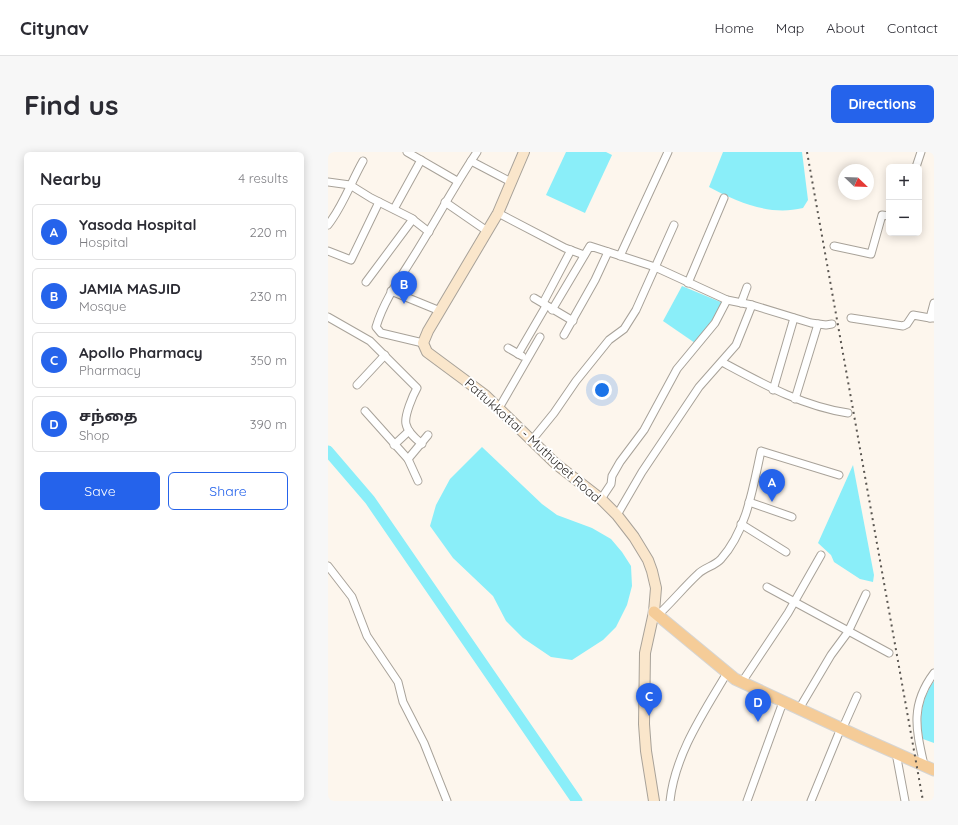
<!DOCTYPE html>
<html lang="en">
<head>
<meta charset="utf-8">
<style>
	:root { --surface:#fff; --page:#f7f7f7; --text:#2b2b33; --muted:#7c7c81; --line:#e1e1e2; --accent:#2563eb }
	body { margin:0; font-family:Quicksand,"Noto Sans Tamil",sans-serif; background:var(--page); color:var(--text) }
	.controls { position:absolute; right:12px; top:12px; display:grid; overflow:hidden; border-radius:6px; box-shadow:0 2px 10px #0003 }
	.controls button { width:36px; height:36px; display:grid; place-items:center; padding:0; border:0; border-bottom:1px solid var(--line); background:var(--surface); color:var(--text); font:20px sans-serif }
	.compass { position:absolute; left:510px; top:12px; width:36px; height:36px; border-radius:50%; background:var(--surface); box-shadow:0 2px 10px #0003; rotate:113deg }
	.you { position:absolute; left:274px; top:238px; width:14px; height:14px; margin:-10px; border:3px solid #fff; border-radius:50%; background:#1a73e8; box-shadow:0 0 0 6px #1a73e833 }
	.badge { display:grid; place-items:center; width:26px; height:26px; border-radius:50%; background:var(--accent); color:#fff; font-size:13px; font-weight:700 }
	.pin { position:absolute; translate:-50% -33px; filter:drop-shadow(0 1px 2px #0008) }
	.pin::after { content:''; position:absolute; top:21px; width:14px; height:12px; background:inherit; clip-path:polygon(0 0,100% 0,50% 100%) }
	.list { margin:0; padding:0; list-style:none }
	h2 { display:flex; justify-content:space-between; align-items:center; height:52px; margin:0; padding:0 16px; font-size:17px }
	h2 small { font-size:13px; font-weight:400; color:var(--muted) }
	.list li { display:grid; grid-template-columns:26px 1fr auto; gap:12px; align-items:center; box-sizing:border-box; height:56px; margin:0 8px 8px; padding:0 8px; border:1px solid var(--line); border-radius:6px }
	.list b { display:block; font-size:15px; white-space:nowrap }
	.list p { margin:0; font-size:13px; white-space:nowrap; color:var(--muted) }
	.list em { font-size:13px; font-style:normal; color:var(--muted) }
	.actions { display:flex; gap:8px; padding:12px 16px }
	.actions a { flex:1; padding:9px 0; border:1px solid var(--accent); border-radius:6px; text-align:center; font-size:14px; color:var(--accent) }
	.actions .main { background:var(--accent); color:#fff }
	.map { position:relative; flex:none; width:606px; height:649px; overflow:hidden; border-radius:6px }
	header { display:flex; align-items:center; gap:24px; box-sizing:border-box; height:56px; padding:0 20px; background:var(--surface); border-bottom:1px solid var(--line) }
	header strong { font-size:19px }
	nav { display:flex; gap:22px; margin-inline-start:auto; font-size:14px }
	.intro { display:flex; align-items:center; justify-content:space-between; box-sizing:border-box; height:96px; padding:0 24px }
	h1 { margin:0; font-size:28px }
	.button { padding:10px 18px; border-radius:6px; background:var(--accent); color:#fff; font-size:14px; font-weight:700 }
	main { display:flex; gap:24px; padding:0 24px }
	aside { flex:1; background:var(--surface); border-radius:6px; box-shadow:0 2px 10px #0003 }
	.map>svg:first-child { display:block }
	.water { fill:#8aeef9 }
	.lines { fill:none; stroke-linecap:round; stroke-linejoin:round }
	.river { stroke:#8aeef9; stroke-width:11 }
	.minor-casing { stroke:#a8a299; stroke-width:9 }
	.secondary-casing { stroke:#a8a299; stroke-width:12 }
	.primary-casing { stroke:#d5d5d4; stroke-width:13 }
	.minor { stroke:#fff; stroke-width:7 }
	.secondary { stroke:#fae6cb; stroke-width:10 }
	.primary { stroke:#f5cc98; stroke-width:11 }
	.rail { stroke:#5a5651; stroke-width:2; stroke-dasharray:2 4; stroke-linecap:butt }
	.labels { text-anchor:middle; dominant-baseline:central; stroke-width:4; stroke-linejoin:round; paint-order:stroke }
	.street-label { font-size:13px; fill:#2e2b28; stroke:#fff }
</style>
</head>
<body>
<header>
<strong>Citynav</strong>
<nav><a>Home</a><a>Map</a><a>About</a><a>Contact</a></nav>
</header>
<div class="intro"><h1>Find us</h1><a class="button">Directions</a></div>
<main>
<aside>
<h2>Nearby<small>4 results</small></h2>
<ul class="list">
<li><span class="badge">A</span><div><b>Yasoda Hospital</b><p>Hospital</p></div><em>220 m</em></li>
<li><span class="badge">B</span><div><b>JAMIA MASJID</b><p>Mosque</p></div><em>230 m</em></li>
<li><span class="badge">C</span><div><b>Apollo Pharmacy</b><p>Pharmacy</p></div><em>350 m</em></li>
<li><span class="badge">D</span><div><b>சந்தை</b><p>Shop</p></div><em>390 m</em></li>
</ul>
<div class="actions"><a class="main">Save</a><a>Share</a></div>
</aside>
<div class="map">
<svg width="606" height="649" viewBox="0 0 606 649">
	<rect width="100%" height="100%" fill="#fdf6ed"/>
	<g class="water">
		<path d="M238 0H278L284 3 257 61 218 43Z"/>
		<path d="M395 0H474L480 48 475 56C442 64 411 51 381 35Z"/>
		<path d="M354 134 395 151 383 172 367 191 335 169Z"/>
		<path d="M154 295 214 352 229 363 264 376 283 387 294 400 303 414 304 434 299 453 288 475 275 488 244 508 223 505 195 486 178 469 165 444 125 406 102 374 108 353 122 327Z"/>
		<path d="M525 313 546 423 545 430 532 427 506 410 503 403 490 391Z"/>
		<path d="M606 529V591L595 587C591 566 593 547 606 529Z"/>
	</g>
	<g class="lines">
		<path class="river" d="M0 299 42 348 249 649"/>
		<defs>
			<g id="minor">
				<path d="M79 0 129 29"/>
				<path d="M143 9 183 30"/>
				<path d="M588 15 593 0"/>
				<path d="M0 30 22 33 43 46 83 66 101 80"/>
				<path d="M117 50 159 79"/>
				<path d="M66 57 93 8"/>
				<path d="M170 61 237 96 256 103"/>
				<path d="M0 73C15 54 23 30 35 9"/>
				<path d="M506 94 543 102 554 63 561 64"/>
				<path d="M0 99 23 108 51 50"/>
				<path d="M292 104 340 0"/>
				<path d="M38 130 85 67"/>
				<path d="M360 131 396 46"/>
				<path d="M63 139 112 159"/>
				<path d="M206 146 245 169"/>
				<path d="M215 151 243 98"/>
				<path d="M413 151 419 135"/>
				<path d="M224 158 262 94 327 115 399 148 424 153 483 171 498 173 504 172"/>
				<path d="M0 165 42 189 89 236C85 243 76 264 78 272 80 281 88 287 94 292"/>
				<path d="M523 166 575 174 579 172 585 163 602 166"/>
				<path d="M605 166H602L606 151"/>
				<path d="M236 183 267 128 280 100"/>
				<path d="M95 191 53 181 48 175C57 145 76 121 92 94 111 63 128 31 149 0"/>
				<path d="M180 196 194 204"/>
				<path d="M190 202 218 154"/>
				<path d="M394 210C435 232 474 254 520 261"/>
				<path d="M29 233 57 203"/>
				<path d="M445 238 466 166"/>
				<path d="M467 247 490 172"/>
				<path d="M171 256 212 185"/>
				<path d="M37 259 80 307 90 329"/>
				<path d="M204 288 226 261 248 229 281 188 296 177 308 158 346 73"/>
				<path d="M66 293 81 279"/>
				<path d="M80 307 100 283"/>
				<path d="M273 347 283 332 284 324 292 310 316 278 349 217 387 171 399 148"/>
				<path d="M421 350 464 365"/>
				<path d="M289 363 314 320 371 235 408 193 424 153"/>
				<path d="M413 372 458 400"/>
				<path d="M0 414 24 445 39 484 70 530 75 550 96 591 119 649"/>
				<path d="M439 435 561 501"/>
				<path d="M330 463C344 450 356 435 370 422 377 415 387 414 393 407 419 378 425 335 433 299L511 323"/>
				<path d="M414 530 460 461 493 403"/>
				<path d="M471 557 503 503 520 480 538 442"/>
				<path d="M568 601 577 649"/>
				<path d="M596 613C588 577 582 553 606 521"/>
				<path d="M342 649C347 602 376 560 399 521"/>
				<path d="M419 649 455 550"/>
				<path d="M483 649 513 576 517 571 529 544"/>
			</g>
			<path id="secondary" d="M196 0 170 61 100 179 95 191 99 200 157 243 228 312 273 347 289 363 306 385 320 408 324 419 328 436 326 460 317 501 316 572 318 599 326 649"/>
			<path id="primary" d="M326 460 407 527 536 587 606 618"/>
		</defs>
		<use href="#minor" class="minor-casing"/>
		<use href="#secondary" class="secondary-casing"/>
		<use href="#primary" class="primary-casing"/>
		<use href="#minor" class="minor"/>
		<use href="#secondary" class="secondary"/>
		<use href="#primary" class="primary"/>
		<path class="rail" d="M479 0 595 649"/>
	</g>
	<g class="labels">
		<g class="street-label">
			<text transform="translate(205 288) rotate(42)">Pattukkottai - Muthupet Road</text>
		</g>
	</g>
</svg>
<div class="controls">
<button>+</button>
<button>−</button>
</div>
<svg class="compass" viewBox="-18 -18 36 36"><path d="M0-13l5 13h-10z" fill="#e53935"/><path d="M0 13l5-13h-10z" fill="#7c7c81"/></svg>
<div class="you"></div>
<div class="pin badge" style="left:444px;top:350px">A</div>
<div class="pin badge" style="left:76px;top:152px">B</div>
<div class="pin badge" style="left:321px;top:564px">C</div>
<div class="pin badge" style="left:430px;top:570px">D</div>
</div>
</main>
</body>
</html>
